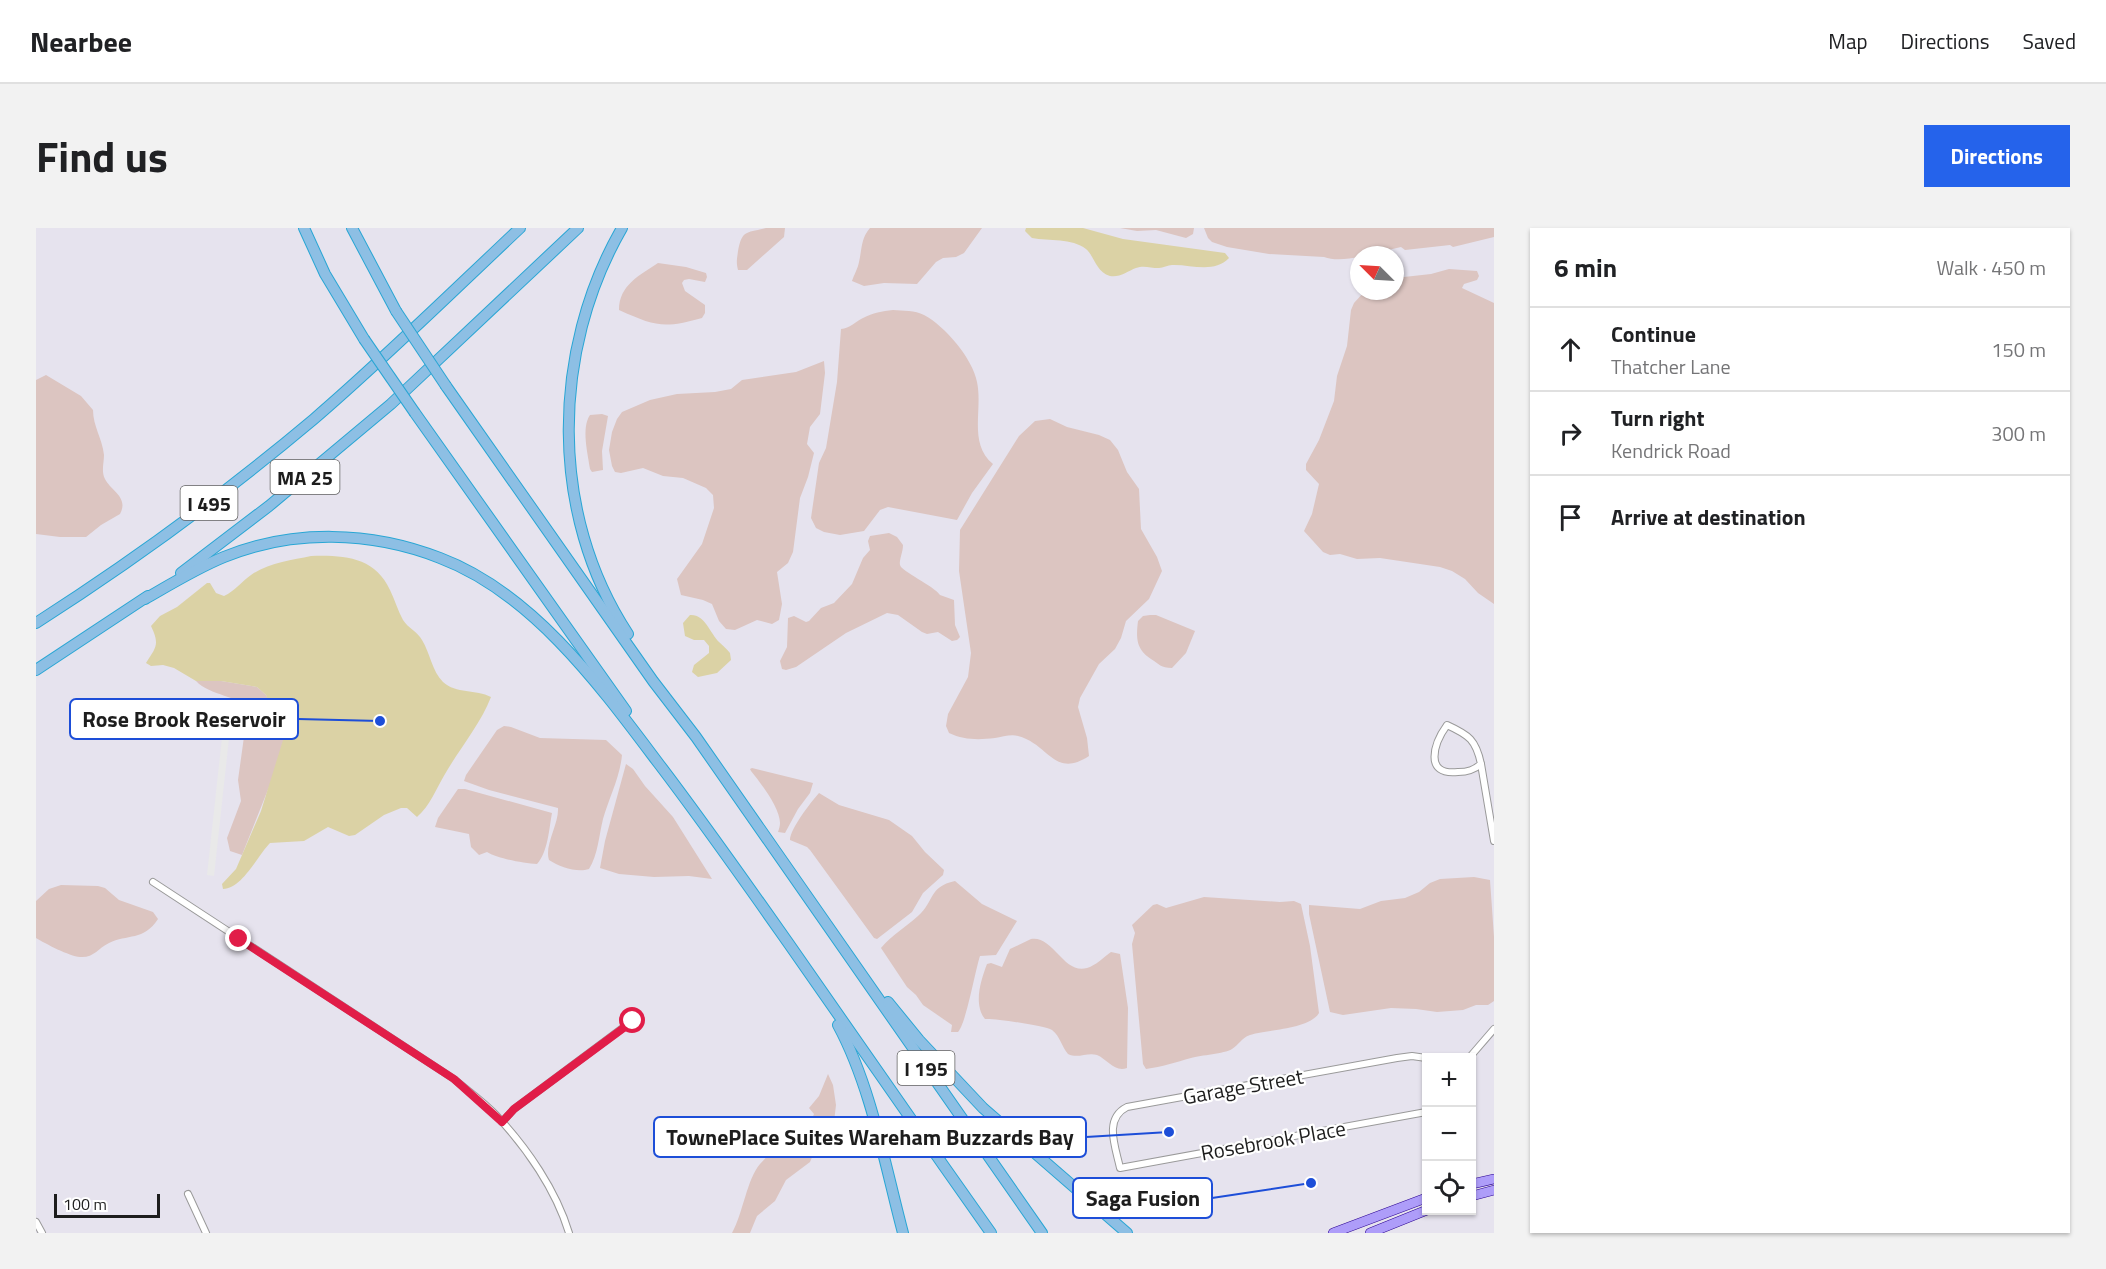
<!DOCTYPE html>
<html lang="en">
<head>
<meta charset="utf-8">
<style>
	:root { --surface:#fff; --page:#f2f2f2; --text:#202124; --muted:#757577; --line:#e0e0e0; --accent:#2563eb }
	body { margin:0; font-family:"Titillium Web",sans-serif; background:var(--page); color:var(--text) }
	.controls { position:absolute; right:18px; bottom:18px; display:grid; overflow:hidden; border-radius:0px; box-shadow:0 2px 4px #0004 }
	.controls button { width:54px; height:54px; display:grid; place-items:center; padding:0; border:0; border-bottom:2px solid var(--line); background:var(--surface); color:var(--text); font:30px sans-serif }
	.compass { position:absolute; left:1314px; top:18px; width:54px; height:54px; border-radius:50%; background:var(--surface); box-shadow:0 2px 4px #0004; rotate:294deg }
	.scale { position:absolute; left:18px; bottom:15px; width:106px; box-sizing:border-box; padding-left:6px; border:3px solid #1d1d1d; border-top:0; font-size:16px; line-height:21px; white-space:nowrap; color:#1d1d1d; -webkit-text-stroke:4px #fff; paint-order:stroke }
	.stop { position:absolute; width:18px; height:18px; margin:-14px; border:4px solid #e11d48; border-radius:50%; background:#fff }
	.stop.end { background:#e11d48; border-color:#fff; box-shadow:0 2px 6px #0008 }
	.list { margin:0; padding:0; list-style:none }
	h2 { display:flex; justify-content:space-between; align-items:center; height:78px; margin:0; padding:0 24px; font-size:26px }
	h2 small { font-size:20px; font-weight:400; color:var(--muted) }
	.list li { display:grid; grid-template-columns:39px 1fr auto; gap:18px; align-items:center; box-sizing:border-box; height:84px; padding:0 24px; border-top:2px solid var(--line) }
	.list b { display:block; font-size:22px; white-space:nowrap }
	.list p { margin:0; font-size:20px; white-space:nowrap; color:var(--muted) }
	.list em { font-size:20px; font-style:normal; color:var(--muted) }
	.icon { flex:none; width:33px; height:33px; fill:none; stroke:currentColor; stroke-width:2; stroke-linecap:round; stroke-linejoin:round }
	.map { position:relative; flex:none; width:1458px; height:1005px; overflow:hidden; border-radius:0px }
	header { display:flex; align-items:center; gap:36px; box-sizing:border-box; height:84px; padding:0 30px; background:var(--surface); border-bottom:2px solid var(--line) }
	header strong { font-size:28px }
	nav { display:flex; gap:33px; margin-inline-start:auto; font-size:21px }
	.intro { display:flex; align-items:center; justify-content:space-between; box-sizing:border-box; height:144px; padding:0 36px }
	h1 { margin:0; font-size:42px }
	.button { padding:15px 27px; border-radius:0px; background:var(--accent); color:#fff; font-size:21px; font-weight:700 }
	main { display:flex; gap:36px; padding:0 36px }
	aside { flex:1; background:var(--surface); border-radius:0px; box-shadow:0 2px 4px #0004 }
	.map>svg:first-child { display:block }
	.wetland { fill:#dcc5c1 }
	.parking { fill:#e9e9e9 }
	.water { fill:#dbd2a5 }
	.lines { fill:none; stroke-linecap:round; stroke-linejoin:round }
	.street-casing { stroke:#9a9a9a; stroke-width:8 }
	.primary-casing { stroke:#2c0492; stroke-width:10 }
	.highway-casing { stroke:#29a6d4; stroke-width:12 }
	.street { stroke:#fff; stroke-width:6 }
	.primary { stroke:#ae9df9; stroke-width:9 }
	.highway { stroke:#8dbfe4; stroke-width:10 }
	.highway-bridge-casing { stroke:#29a6d4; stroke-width:12; stroke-linecap:butt }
	.highway-bridge { stroke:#8dbfe4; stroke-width:10 }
	.route { stroke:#e11d48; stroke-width:8 }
	.labels { text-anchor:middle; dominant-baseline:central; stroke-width:4.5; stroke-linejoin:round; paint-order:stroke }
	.shield { fill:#fff; stroke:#616161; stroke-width:1.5 }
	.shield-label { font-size:20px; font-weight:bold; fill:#1d1d1d }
	.street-label { font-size:21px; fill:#1d1d1d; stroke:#fff }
	.leader { fill:none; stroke:#1d4ed8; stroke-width:2 }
	.callout-dot { fill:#1d4ed8; stroke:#fff; stroke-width:2 }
	.callout { fill:#fff; stroke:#1d4ed8; stroke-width:2 }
	.callout-label { font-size:22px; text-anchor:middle; font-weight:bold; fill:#1d1d1d }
</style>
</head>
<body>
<header>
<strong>Nearbee</strong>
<nav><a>Map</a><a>Directions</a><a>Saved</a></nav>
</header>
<div class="intro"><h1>Find us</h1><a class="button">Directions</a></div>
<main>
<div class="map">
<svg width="1458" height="1005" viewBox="0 0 1458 1005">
	<rect width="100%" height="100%" fill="#e6e3ee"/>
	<g class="wetland">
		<path d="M730 0H749L748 9 711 42H702C700 34 701 31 702 23 706 2 710 5 730 0Z"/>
		<path d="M834 0H946L928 25 920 29 907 30 900 34 881 56 848 55 828 58 816 53C818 47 822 40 823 34 826 21 825 10 834 0Z"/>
		<path d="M1084 0H1158L1157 6 1150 10 1120 2 1101 3Z"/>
		<path d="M1168 0H1458V9L1417 19 1414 17 1369 22 1365 19 1331 27H1323V29C1313 31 1298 33 1288 29L1233 26 1191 19 1176 14 1172 10Z"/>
		<path d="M622 35 650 39 670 45 671 49 669 54 653 51 648 52 646 55 649 63 669 77V85L666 90C627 101 619 98 583 82 583 57 604 47 622 35Z"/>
		<path d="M1413 41 1441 43 1443 48 1441 52 1428 56 1426 60 1458 75V376L1442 365 1429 351 1416 343 1404 339 1344 330 1321 331 1304 326 1294 327 1287 324 1268 303 1276 286 1283 256 1270 242V236L1283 212 1298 173 1301 148 1311 118 1315 82 1318 75 1329 63H1359V50L1395 46Z"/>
		<path d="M857 82C867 83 879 82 888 87 909 98 937 131 941 154 947 182 932 215 957 236L936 265 921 292 852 279 844 282 828 303 804 307 788 304 780 300 775 290 783 235 790 220 801 154 805 101C814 100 819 94 827 90 837 85 846 83 857 82Z"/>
		<path d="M788 133 789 145 784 186 774 199 771 216 778 225 772 249 764 270 757 324 752 335 741 344 746 376 743 392 736 396 721 392 699 402 690 401 683 393 676 376 667 372 645 367 641 351 666 316 678 280 677 267 670 260 647 250 627 248 607 240 585 245 579 244 576 238 573 222 576 204 581 191 586 184 614 172 641 166 679 164 695 161 706 152 760 144Z"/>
		<path d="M10 147 45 168 57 182C57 198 66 210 68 227 68 235 65 243 69 251 75 263 93 269 84 286L65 297 50 309H24L0 306V152Z"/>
		<path d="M566 186 572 188 566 223 567 242 556 244 554 241C552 226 545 200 554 187Z"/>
		<path d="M1014 191 1031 199 1063 207 1074 212 1082 222 1091 244 1103 261 1105 301 1121 329 1126 343 1113 371 1090 393 1085 410 1079 421 1063 436 1044 470 1042 479 1051 510 1053 528C1018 551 1013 516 982 508 975 506 966 509 959 510 942 512 928 512 913 505L910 498 912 486 932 449 935 425 923 343 924 302 983 208 999 193Z"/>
		<path d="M853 305 861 309 867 317C867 324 863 332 864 337 865 343 898 358 904 367L918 372 919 397 924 409 921 412 916 413 902 404 891 406 886 404 862 387 851 385 810 405 760 439 750 442 746 441 744 433 751 419 752 390 758 388 770 394 773 393 785 380 798 375 816 356 827 330 834 322 832 313 834 308Z"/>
		<path d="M1114 387H1120L1159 403 1150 425 1136 440C1125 440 1123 436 1115 431 1100 421 1100 410 1102 393L1107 388Z"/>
		<path d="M160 453H185L221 459 230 467 248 499 249 509 235 554 206 627 194 623 191 610 205 573 202 552 212 480C204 468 174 468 160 453Z"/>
		<path d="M468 498 475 499 504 510 570 512 586 527C584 549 573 570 567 591 563 607 562 627 553 641 541 645 524 639 513 632 508 618 523 596 522 580L453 562 428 553 430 547 461 502Z"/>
		<path d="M590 536 597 541 609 558 637 589 676 651 653 648 618 649 583 646 564 640 569 613Z"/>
		<path d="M716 540 777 555 774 565 762 581 749 605 742 604C743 601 744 598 744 595 744 580 724 554 715 543L714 541Z"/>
		<path d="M422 561H429L516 585C513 601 512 624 501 636 487 635 463 631 451 624L443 627 435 619 433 606 399 599 402 590Z"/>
		<path d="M783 565 803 577 853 592 876 608 889 624 908 642 907 647 887 665 876 684 841 711 838 710 774 622 771 619 754 612C754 601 775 574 783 565Z"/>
		<path d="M1438 649 1454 652 1458 709V773L1452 777H1440L1427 782 1401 784 1380 781 1355 780 1307 787 1294 784 1273 686V677L1324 681 1345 673 1369 670 1383 664 1394 655 1404 651Z"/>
		<path d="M919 653 946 676 981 693 960 727 944 728C939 743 930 796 922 804H915L916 797 887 777 880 767 871 759 845 720C856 707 870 699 882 688 899 673 892 659 919 653Z"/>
		<path d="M25 657 62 658 69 660 83 672 117 684 122 691C108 713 91 706 73 715 61 721 58 730 44 729 33 728 10 716 0 710V673L13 661Z"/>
		<path d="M1168 669 1244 674 1258 673 1265 676 1274 718 1283 785C1274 801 1230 802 1214 807 1205 810 1203 817 1196 821 1188 826 1165 827 1155 830 1140 834 1126 839 1110 841L1107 836 1096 716 1099 705 1096 697 1117 677 1121 676 1130 680Z"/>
		<path d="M995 711C1017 707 1028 747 1051 740 1059 738 1068 729 1075 724L1084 726 1092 780 1091 840C1079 845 1071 831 1061 827 1051 824 1042 831 1032 826 1026 819 1024 808 1016 802 1009 798 958 790 949 791 937 776 945 752 951 736L955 735 966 739 974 721Z"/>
		<path d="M792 846 797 857 800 877 798 894 782 915 774 934 750 952 739 973 721 988 714 1005H696C707 985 711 951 724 936 732 928 748 908 757 903 765 898 775 896 778 886L773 880 783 868Z"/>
	</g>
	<path class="parking" d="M188 491 195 492 178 648 171 647Z"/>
	<g class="water">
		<path d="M990 0H1047L1087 11 1189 25 1193 30C1178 46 1154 36 1136 37 1132 37 1127 40 1123 40 1114 40 1108 37 1100 40 1092 43 1083 50 1074 48 1060 44 1059 29 1050 21 1036 10 1013 13 996 10L989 3Z"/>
		<path d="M275 328C308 327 339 329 354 362 359 372 362 383 367 392 372 400 382 404 386 412 394 425 396 443 407 454 420 466 440 461 455 469 444 497 424 520 409 546 400 561 394 578 381 589L371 580H365L348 587 319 607 313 608 292 599 268 613 234 615C222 627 206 661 187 661L186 656 200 641 225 583 248 509V499L243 490 235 479 230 467 221 459 185 453H160L138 440 127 437 115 438 110 435C120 419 124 417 115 398L124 388 141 379 171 355H174L180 365 188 368C199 363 205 354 215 347 232 335 256 332 275 328Z"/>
		<path d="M654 387C669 386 674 405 683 414 687 418 691 421 694 425L695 432 681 445 662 449 656 444 658 437 673 425V418L668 412H658L649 408 647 395Z"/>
	</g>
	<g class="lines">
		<defs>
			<g id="street">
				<path d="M1411 497C1433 507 1440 512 1445 536 1438 542 1432 544 1422 544 1387 548 1398 515 1411 497Z"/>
				<path d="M1445 536 1458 613"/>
				<path d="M117 654 418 851C432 863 448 874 460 887 491 920 520 962 533 1005"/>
				<path d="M1390 830 1376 828 1361 830 1091 879C1067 891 1080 920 1084 940L1390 884"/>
				<path d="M1433 830 1458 801"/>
				<path d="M466 894 478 881 596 793"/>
				<path d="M152 966 170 1005"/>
				<path d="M0 994 6 1005"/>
			</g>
			<g id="primary">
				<path d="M1436 956 1458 951"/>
				<path d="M1436 968 1458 962"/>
				<path d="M1297 1005 1390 970"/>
				<path d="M1334 1005 1391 982"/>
			</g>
			<g id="highway">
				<path d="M268 0 289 46 328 111"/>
				<path d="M316 0 360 83"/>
				<path d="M586 0C515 123 513 286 592 406"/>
				<path d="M410 158 617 453 660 509 1006 1005"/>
				<path d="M379 185 590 483"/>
				<path d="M145 345 233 278 355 176 542 0"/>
				<path d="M109 371C135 356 161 340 188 329 257 301 335 303 404 330 497 365 565 459 623 536 668 595 710 655 753 716 820 812 887 909 955 1005"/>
				<path d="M0 395C97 333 190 265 278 191 349 130 416 64 484 0"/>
				<path d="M0 442 112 368"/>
				<path d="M852 774 883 812 947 880 1091 1005"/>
				<path d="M802 797C835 858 849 937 867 1005"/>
			</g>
		</defs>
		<use href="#street" class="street-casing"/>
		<use href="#primary" class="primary-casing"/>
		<use href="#highway" class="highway-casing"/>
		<use href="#street" class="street"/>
		<use href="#primary" class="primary"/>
		<use href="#highway" class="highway"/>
		<defs>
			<g id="highway-bridge">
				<path d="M360 83 410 158"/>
				<path d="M328 111 379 185"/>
			</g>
		</defs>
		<use href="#highway-bridge" class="highway-bridge-casing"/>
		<use href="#highway-bridge" class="highway-bridge"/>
	</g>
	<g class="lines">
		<path class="route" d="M203 711 418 851 466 894 478 881 597 793"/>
	</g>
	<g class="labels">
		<g class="shield">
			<rect x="234.5" y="232" width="69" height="34" rx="4.5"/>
			<rect x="144.5" y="258" width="57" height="34" rx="4.5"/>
			<rect x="861.5" y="823" width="57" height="34" rx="4.5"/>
		</g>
		<g class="shield-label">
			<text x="269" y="249">MA 25</text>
			<text x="173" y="275">I 495</text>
			<text x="890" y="840">I 195</text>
		</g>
		<g class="street-label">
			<text transform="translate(1207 858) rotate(-10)">Garage Street</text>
			<text transform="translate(1237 912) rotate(-10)">Rosebrook Place</text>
		</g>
	</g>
	<path class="leader" d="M344 493L262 491M1133 904L1050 909M1275 955L1176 970"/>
	<g class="callout-dot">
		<circle cx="344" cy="493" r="6"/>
		<circle cx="1133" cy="904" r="6"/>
		<circle cx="1275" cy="955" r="6"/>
	</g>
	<g class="callout">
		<rect x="34" y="471" width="228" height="40" rx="6"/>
		<rect x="618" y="889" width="432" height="40" rx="6"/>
		<rect x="1037" y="950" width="139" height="40" rx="6"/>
	</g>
	<g class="callout-label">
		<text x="148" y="499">Rose Brook Reservoir</text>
		<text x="834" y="917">TownePlace Suites Wareham Buzzards Bay</text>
		<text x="1107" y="978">Saga Fusion</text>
	</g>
</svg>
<div class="controls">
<button>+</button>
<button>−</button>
<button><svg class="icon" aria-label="locate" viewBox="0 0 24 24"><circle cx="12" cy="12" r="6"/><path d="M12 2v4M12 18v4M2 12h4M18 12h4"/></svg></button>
</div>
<svg class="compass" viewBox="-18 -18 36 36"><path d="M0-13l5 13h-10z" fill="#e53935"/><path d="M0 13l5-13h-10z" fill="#757577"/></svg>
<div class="scale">100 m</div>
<div class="stop" style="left:597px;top:793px"></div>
<div class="stop end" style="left:203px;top:711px"></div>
</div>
<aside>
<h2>6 min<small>Walk · 450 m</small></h2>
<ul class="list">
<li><svg class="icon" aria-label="ahead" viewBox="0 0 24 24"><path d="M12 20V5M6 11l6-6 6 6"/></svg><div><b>Continue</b><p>Thatcher Lane</p></div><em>150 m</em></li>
<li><svg class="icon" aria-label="right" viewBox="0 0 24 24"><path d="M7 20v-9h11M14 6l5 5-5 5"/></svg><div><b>Turn right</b><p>Kendrick Road</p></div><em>300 m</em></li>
<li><svg class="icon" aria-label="arrive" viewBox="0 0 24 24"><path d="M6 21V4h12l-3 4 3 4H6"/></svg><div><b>Arrive at destination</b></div></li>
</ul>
</aside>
</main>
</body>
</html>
